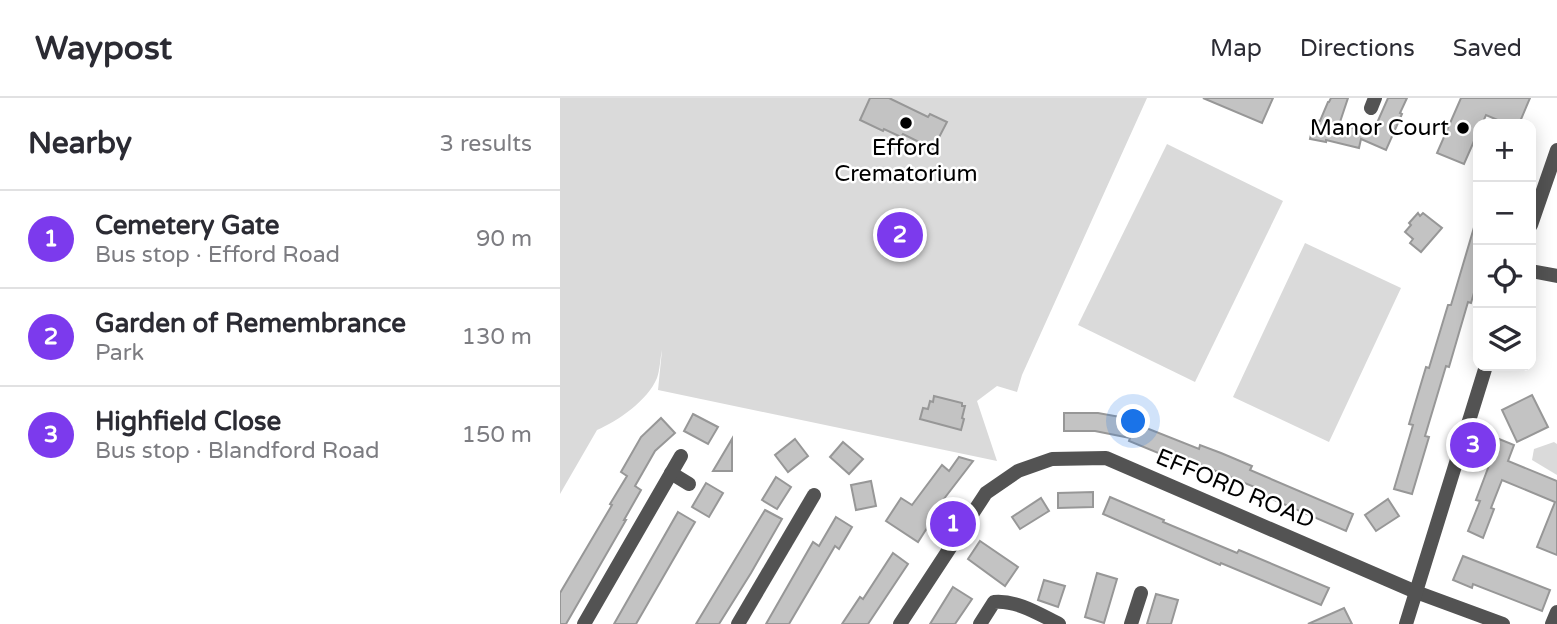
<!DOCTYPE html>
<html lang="en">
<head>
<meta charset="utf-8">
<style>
	:root { --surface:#fff; --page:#f2f2f3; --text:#2b2b33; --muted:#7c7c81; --line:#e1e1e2; --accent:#7c3aed }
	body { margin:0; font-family:"Varela Round",sans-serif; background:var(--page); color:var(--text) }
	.controls { position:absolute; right:21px; top:21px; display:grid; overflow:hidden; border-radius:14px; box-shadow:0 4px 18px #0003 }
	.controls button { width:63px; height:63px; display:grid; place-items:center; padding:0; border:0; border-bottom:2px solid var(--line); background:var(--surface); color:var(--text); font:35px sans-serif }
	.you { position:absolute; left:574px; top:324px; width:24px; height:24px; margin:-18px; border:5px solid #fff; border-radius:50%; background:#1a73e8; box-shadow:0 0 0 10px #1a73e833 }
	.badge { display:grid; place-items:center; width:46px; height:46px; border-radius:50%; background:var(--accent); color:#fff; font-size:23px; font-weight:700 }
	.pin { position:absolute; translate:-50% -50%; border:4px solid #fff; box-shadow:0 2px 7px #0006 }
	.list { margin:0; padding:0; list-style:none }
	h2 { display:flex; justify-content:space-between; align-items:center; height:91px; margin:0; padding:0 28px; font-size:30px }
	h2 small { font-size:23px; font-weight:400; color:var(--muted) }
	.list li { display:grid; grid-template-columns:46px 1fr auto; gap:21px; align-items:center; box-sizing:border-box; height:98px; padding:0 28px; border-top:2px solid var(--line) }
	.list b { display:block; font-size:26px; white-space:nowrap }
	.list p { margin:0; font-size:23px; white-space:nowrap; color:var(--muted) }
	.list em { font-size:23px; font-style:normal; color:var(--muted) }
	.icon { flex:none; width:38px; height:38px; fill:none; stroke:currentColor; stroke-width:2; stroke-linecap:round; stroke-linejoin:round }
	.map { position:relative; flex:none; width:997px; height:526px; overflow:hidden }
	header { display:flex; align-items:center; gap:42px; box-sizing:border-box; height:98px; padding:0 35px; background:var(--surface); border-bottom:2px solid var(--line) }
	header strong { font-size:33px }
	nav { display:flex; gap:38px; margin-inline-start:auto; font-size:24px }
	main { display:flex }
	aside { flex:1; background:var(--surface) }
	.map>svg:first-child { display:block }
	.green { fill:#dadada }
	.building { fill:#c3c3c3; stroke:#979797; stroke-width:2 }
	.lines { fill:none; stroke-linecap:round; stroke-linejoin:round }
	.street { stroke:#535353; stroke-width:14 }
	.poi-dot { fill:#000; stroke:#fff; stroke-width:2.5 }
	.labels { text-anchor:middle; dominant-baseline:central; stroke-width:5; stroke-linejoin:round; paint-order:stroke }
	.poi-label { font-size:23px; fill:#000; stroke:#fff; text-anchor:end }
	.street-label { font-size:23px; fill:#000; stroke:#fff }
</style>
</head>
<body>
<header>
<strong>Waypost</strong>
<nav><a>Map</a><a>Directions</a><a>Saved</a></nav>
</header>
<main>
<aside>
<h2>Nearby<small>3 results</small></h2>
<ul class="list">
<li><span class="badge">1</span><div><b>Cemetery Gate</b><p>Bus stop · Efford Road</p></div><em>90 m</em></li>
<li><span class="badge">2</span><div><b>Garden of Remembrance</b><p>Park</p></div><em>130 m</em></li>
<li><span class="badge">3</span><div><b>Highfield Close</b><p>Bus stop · Blandford Road</p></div><em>150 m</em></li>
</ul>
</aside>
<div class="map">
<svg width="997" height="526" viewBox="0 0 997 526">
	<rect width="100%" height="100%" fill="#fff"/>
	<g class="green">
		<path d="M0 0H587L462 277 457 294 437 288 417 303 437 363 98 292 102 252C100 261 100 272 97 280 88 302 58 323 37 332L0 396Z"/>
		<path d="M607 46 723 103 635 284 518 227Z"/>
		<path d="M745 145 841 190 769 344 673 299Z"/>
		<path d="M994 344 997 346V377L972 362 974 351Z"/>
	</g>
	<g class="building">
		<path d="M310 0H329L368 19 370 16 387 24 373 51 343 36 341 39 324 31 323 33 300 22Z"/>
		<path d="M643 0H713L702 25Z"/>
		<path d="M771 0H788L779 27 813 34 828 0H847L840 15 842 16 826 52 801 41 799 50 766 42V44L750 41 754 22 760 23 768 4H769Z"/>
		<path d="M901 0H970L959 26H947L926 17 922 26H918V34L904 66 877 55Z"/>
		<path d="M858 115 860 118 863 115 882 130 861 154 850 145 853 141 845 134 851 127 849 125Z"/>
		<path d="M915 126 918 127V181L911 205 908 204 889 269 886 268 865 338 869 339 852 396 834 391 853 327 849 326 866 269 869 270 888 207H891Z"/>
		<path d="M972 297 988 329 957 344 942 312Z"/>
		<path d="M374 298 402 305V308H405L402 320 404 321 401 332 360 321 363 310 368 311 370 303 373 304Z"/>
		<path d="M504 315H538L566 320V322L639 351 640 347 661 355 692 368 690 372 793 416 786 433 696 394 697 390 622 359 620 364 569 343 570 340 535 333H504Z"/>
		<path d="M133 316 158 329 148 346 124 333Z"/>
		<path d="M101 320 115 335 95 353 75 388 81 392 64 422H66L6 526H0V495L52 407 50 406 67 378 61 374 81 339Z"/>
		<path d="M172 341V373H153Z"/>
		<path d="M235 341 248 358 228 374 215 357Z"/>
		<path d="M939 341 954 347 948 363 997 383V457L977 449 995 404 942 382 931 410 934 411 923 440 908 433 920 403 916 402Z"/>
		<path d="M283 344 303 361 289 376 270 359Z"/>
		<path d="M399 359 413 363 380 406 384 409 376 421 374 419 358 444 326 423 341 400 352 407 382 367 389 373Z"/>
		<path d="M216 379 231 389 217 411 202 402Z"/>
		<path d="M311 383 316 408 296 412 291 387Z"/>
		<path d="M146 385 163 395 149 419 132 409Z"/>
		<path d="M533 394V409L498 410V395Z"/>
		<path d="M550 399 604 422 603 424 677 455 679 452 769 490 761 507 661 465 660 467 543 416Z"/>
		<path d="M481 400 489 413 460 431 452 419Z"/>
		<path d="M828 401 839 418 816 433 805 417Z"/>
		<path d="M205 412 222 421 191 475 159 526H136Z"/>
		<path d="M118 414 135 424 128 436 76 526H54Z"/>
		<path d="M276 419 292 429 279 451 275 448 229 526H206L253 444 259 448Z"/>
		<path d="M420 443 458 469 445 488 408 461Z"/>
		<path d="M333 455 348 466 308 526H282L300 499 303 501Z"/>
		<path d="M903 458 990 492 982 513 913 486 912 490 893 482Z"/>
		<path d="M537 475 557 481 544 525 525 519Z"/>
		<path d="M484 482 505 488 498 509 478 502Z"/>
		<path d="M393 489 412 501 395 526H370Z"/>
		<path d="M596 496 618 502 611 526H587Z"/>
		<path d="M784 510 792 526H748Z"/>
	</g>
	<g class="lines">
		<g class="street">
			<path d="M811 10 815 0"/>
			<path d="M971 127 997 52"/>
			<path d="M971 173 997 178"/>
			<path d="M111 375 129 386"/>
			<path d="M24 526 121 358"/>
			<path d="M178 526 254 397"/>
			<path d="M340 526 426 395 458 373 492 361 546 360 856 494 943 526"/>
			<path d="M420 526 434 504C457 502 479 516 499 526"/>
			<path d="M571 526 581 495"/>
			<path d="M846 526 926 268"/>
			<path d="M992 526 997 514"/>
		</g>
	</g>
	<g class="poi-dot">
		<circle cx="346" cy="25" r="7"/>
		<circle cx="903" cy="30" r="7"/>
	</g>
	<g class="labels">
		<g class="poi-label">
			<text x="889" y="30">Manor Court</text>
			<text x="346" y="50" text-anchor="middle">Efford<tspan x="346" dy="26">Crematorium</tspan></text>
		</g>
		<g class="street-label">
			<text transform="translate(675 391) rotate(23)">EFFORD ROAD</text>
		</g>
	</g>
</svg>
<div class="controls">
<button>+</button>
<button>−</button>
<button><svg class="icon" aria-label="locate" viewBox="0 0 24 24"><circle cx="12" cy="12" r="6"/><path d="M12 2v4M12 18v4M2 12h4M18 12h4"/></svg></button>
<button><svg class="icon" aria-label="layers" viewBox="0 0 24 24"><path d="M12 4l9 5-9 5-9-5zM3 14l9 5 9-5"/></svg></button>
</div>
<div class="you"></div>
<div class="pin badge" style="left:393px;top:426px">1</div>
<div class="pin badge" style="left:340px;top:137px">2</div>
<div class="pin badge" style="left:913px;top:347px">3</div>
</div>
</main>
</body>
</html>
